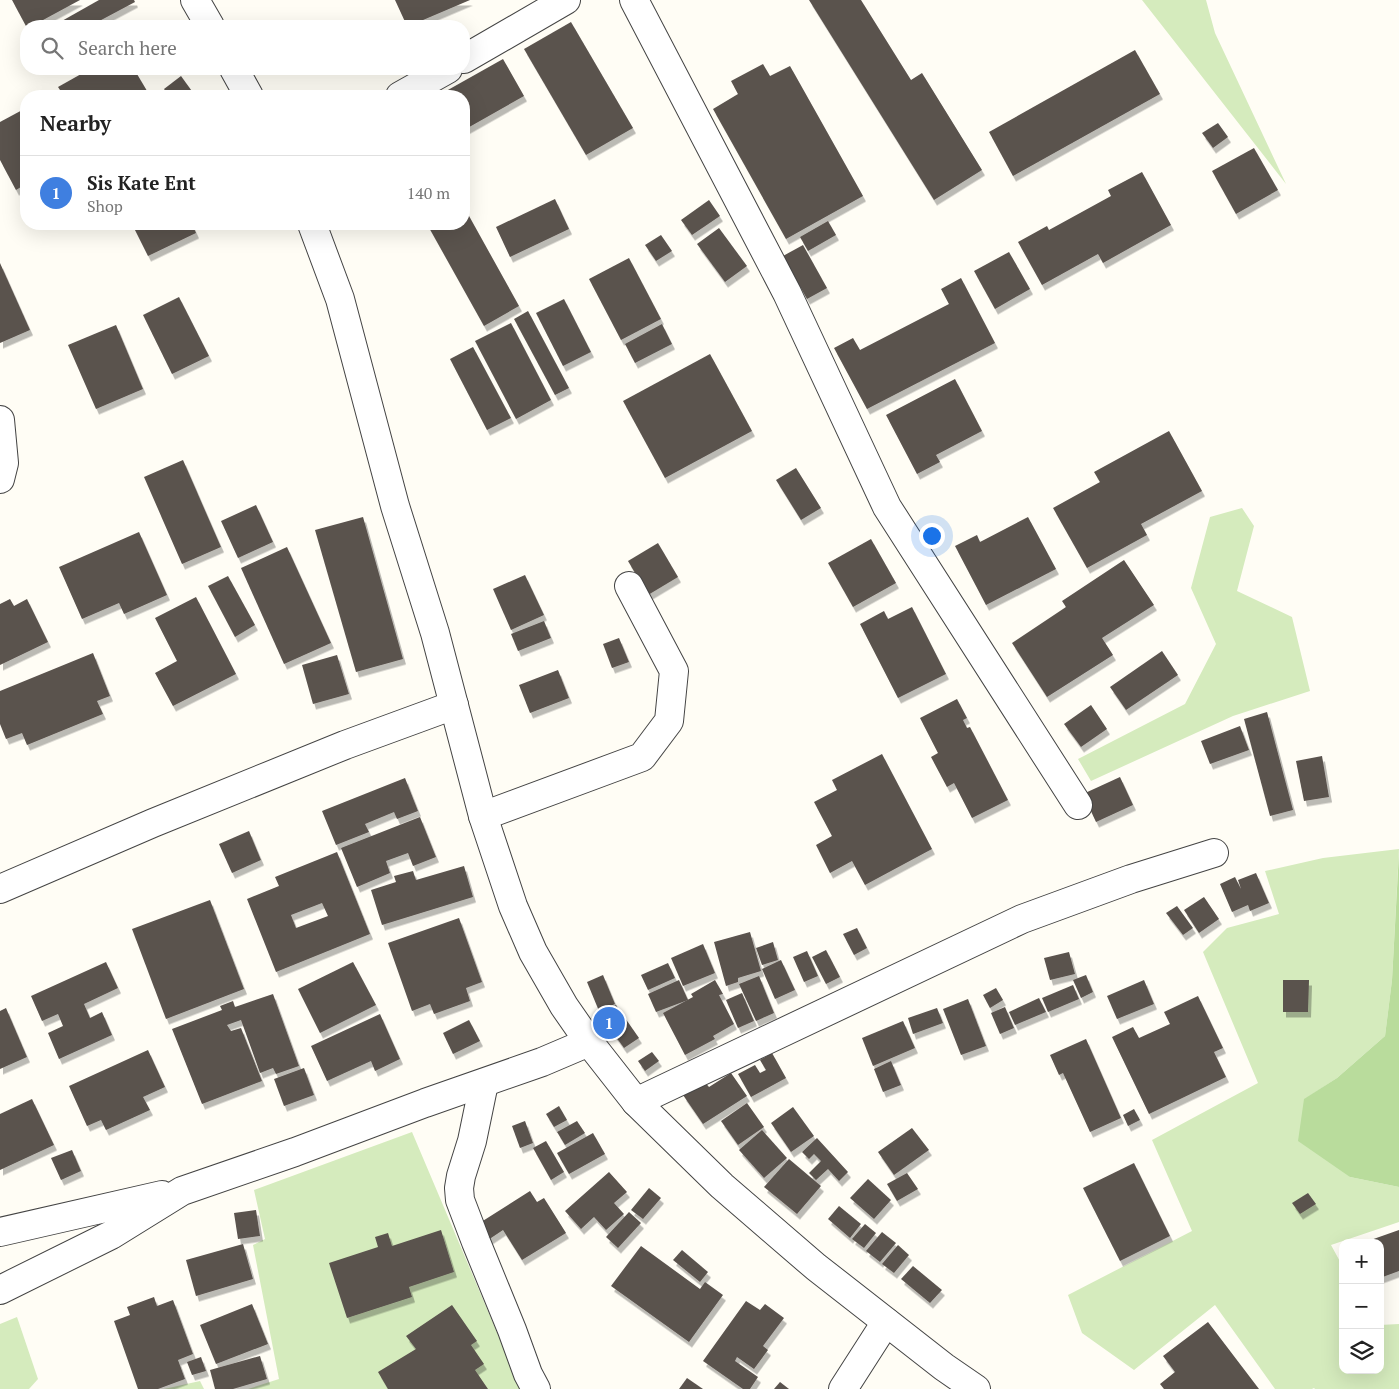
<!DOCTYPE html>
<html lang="en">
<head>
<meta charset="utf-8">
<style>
	:root { --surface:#fff; --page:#f6f6f6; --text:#222; --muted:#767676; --line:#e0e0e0; --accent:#c4262e }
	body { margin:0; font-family:"PT Serif",serif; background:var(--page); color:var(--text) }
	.controls { position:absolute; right:15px; bottom:15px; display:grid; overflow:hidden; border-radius:10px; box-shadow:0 5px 20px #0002 }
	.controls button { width:45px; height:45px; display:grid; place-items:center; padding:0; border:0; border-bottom:1px solid var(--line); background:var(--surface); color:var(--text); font:25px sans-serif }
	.you { position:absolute; left:931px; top:535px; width:18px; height:18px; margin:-12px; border:4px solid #fff; border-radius:50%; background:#1a73e8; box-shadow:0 0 0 8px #1a73e833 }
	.badge { display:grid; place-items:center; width:32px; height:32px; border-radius:50%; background:var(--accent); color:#fff; font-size:16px; font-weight:700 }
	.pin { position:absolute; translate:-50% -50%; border:2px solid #fff; box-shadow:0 1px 5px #0006 }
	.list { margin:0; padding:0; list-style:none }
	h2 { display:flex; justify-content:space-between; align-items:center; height:65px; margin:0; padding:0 20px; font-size:21px }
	h2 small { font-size:16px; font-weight:400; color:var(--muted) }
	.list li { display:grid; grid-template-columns:32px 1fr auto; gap:15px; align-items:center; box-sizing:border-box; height:75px; padding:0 20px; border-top:1px solid var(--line) }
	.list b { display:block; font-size:19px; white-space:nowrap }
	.list p { margin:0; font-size:16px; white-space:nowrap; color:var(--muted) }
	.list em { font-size:16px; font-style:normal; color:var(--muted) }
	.icon { flex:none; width:28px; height:28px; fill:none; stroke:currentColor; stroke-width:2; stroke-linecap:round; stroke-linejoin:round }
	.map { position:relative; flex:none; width:1399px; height:1389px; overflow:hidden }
	.search { position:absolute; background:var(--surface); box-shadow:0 5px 20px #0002; left:20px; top:20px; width:450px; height:55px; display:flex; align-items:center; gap:12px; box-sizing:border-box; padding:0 18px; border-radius:20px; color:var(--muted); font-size:19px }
	.panel { position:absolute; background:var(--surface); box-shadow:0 5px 20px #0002; left:20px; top:90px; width:450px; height:140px; border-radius:20px }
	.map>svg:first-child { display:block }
	.green { fill:#d5ebbd }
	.forest { fill:#b9dc9c }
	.building { fill:#5a524d; fill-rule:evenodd; filter:url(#shadow) }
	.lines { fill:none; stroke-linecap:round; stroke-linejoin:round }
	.minor-casing { stroke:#444; stroke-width:30 }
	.minor { stroke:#fff; stroke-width:28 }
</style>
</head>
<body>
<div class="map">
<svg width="1399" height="1389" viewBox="0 0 1399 1389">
	<defs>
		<filter id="shadow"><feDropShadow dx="3" dy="5.5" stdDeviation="0" flood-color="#0004"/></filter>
	</defs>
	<rect width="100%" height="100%" fill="#fffdf5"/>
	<g class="green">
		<path d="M1142 0H1206L1215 33 1286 184Z"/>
		<path d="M1242 508 1254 526 1237 591 1292 617 1310 691 1233 716 1091 781 1078 759 1185 704 1216 644 1191 588 1210 517Z"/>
		<path d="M1399 849 1392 980 1385 1036 1337 1078 1305 1099 1350 1177 1399 1187V1222L1331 1245 1343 1267V1370H1380V1325L1399 1324V1389H1315L1314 1388 1312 1389H1275L1215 1305 1134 1370 1082 1333 1068 1295 1192 1231 1152 1140 1258 1083 1203 952 1227 928 1279 914 1265 871 1323 858Z"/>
		<path d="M412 1132 521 1389H248L279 1379 253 1245 265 1239 254 1190Z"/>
		<path d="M17 1317 38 1379 29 1389H0V1324Z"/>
		<path d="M200 1381 204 1389H164Z"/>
	</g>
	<path class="forest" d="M1399 852V1187L1350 1177 1298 1141 1304 1099 1337 1078 1385 1036 1392 980Z"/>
	<g class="building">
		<path d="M12 0H80L32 26H26Z"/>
		<path d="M99 0H134L135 2 90 26H53Z"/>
		<path d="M395 0H470L409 26H407Z"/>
		<path d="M809 0H861L911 80 922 73 982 170 934 200Z"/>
		<path d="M571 22 633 128 586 155 524 49Z"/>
		<path d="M1135 50 1160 94 1013 176 989 132Z"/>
		<path d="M503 59 524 96 464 130V96H440L439 95Z"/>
		<path d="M763 64 770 76 790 66 863 196 786 239 713 109 738 94 731 81Z"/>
		<path d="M90 69H134L150 96H64L58 87Z"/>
		<path d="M181 76 194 94 190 96H169L164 89Z"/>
		<path d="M26 108V184L16 190 0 160V122Z"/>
		<path d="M1218 123 1228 137 1213 148 1202 133Z"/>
		<path d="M1254 148 1278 190 1236 214 1212 171Z"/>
		<path d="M1142 172 1171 225 1103 263 1098 254 1042 285 1018 242 1047 226 1049 230 1111 196 1108 190Z"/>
		<path d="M555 199 569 229 510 257 496 227Z"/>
		<path d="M709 200 720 216 692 235 681 220Z"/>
		<path d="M464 207 519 306 484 326 427 224H464Z"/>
		<path d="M828 221 836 235 808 251 800 237Z"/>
		<path d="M132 224H192L196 233 148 256Z"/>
		<path d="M719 228 747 266 725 282 697 244Z"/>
		<path d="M661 235 672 251 656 261 645 245Z"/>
		<path d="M803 245 827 288 807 299 783 256Z"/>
		<path d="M1009 252 1030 289 995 309 974 271Z"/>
		<path d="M629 258 661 319 621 340 589 279Z"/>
		<path d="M0 263 30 330 0 343Z"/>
		<path d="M961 278 995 343 867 409 834 348 853 338 860 350 949 304 941 289Z"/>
		<path d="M179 297 209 356 172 374 143 315Z"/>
		<path d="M564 299 591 352 563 366 536 313Z"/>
		<path d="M528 311 569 388 555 395 514 319Z"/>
		<path d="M511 323 551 400 516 419 475 341Z"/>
		<path d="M662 324 672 344 635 363 625 344Z"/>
		<path d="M116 325 143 389 96 409 68 345Z"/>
		<path d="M473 347 511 418 487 430 450 359Z"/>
		<path d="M710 354 752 431 665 478 623 401Z"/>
		<path d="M955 379 982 431 936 455 940 462 917 474 886 415Z"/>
		<path d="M1169 431 1202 491 1141 524 1147 535 1087 568 1053 508 1100 482 1094 472Z"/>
		<path d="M183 460 221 547 182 564 144 477Z"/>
		<path d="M796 468 821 508 801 520 776 480Z"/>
		<path d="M256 505 273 542 238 558 221 521Z"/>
		<path d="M363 517 403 659 356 672 315 530Z"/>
		<path d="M1028 517 1056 569 986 605 955 546 977 535 980 542Z"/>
		<path d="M139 532 167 595 124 614 119 603 82 619 59 567Z"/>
		<path d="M871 539 896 583 853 607 828 563Z"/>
		<path d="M658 543 678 577 648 595 628 561Z"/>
		<path d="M287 547 331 643 284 664 241 568Z"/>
		<path d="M1124 560 1154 605 1102 638 1113 655 1047 697 1012 643 1066 607 1062 601Z"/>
		<path d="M525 575 544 615 511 630 493 589Z"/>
		<path d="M228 576 255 625 235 637 208 586Z"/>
		<path d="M196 597 236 674 173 706 155 673 177 661 155 618Z"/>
		<path d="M10 599 14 606 27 599 48 642 0 665V604Z"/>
		<path d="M912 607 946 674 898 698 860 624 884 611 888 619Z"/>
		<path d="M544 621 551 638 518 651 511 634Z"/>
		<path d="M619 638 629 662 612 668 603 644Z"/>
		<path d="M1162 651 1178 675 1126 710 1110 687Z"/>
		<path d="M93 653 110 696 97 701 103 714 27 745 22 733 6 739 0 724V691Z"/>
		<path d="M337 655 349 694 313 704 302 665Z"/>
		<path d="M558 670 569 698 530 713 519 685Z"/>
		<path d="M957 699 967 718 963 720 967 728 970 727 1008 800 972 818 954 783 947 787 931 757 938 753 920 718Z"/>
		<path d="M1091 705 1107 729 1081 747 1064 724Z"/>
		<path d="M1267 712 1293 810 1270 816 1244 719Z"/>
		<path d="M1240 726 1249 750 1210 764 1201 741Z"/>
		<path d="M882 754 932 849 865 885 852 861 830 873 816 845 832 836 814 802 837 790 832 780Z"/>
		<path d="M1322 756 1329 797 1304 801 1296 761Z"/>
		<path d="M1120 777 1133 805 1096 822 1083 794Z"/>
		<path d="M405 778 418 811 397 819 394 812 365 824 369 832 336 845 322 811Z"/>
		<path d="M420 817 436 857 413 866 408 853 386 861 390 873 357 887 341 848Z"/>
		<path d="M249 831 261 860 232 873 219 844Z"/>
		<path d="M337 852 370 934 276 972 247 899 279 886 275 877ZM322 903 328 916 296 928 291 915Z"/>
		<path d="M464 866 473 897 382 925 371 890 396 882 394 876 413 871 416 880Z"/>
		<path d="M1256 873 1269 903 1250 911 1248 905 1232 912 1220 884 1235 877 1241 889 1238 880Z"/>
		<path d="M1204 897 1219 919 1199 933 1184 910Z"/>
		<path d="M210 900 244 989 166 1019 132 929Z"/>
		<path d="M1177 906 1193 928 1183 935 1166 913Z"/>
		<path d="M459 918 482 982 466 988 470 1001 434 1014 430 1004 412 1011 388 943Z"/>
		<path d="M857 928 867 948 854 955 843 934Z"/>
		<path d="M750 932 761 971 738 978V982L726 986 714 942Z"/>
		<path d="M773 942 778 960 762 965 756 948Z"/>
		<path d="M703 944 715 973 683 986 671 958Z"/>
		<path d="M826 950 840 977 826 984 812 957Z"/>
		<path d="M807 951 818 976 804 982 793 957Z"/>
		<path d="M1069 952 1075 974 1050 980 1044 958Z"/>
		<path d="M781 960 795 990 775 999 762 969Z"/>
		<path d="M106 962 118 988 84 1004 90 1018 102 1012 112 1035 59 1059 48 1033 63 1026 58 1014 42 1021 31 996Z"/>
		<path d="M353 962 376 1005 320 1033 298 989Z"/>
		<path d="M668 963 675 978 648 990 641 975Z"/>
		<path d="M603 975 615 1004 599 1011 587 982Z"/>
		<path d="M1086 975 1093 992 1081 998 1073 980Z"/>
		<path d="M759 976 774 1013 756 1021 739 984Z"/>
		<path d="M679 980 688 1000 656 1012 648 994Z"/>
		<path d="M715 980 723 994 719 995 734 1024 713 1036 715 1039 685 1055 663 1013 693 997 691 994Z"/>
		<path d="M1144 980 1154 1004 1117 1019 1107 996Z"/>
		<path d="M1283 980H1309L1308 1012H1283Z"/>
		<path d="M1073 985 1079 999 1048 1012 1042 998Z"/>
		<path d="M996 988 1003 1000 990 1008 983 995Z"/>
		<path d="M742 993 754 1021 738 1028 726 1000Z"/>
		<path d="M273 994 299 1066 276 1074 273 1068 260 1073 241 1020 227 1025 231 1031 241 1028 262 1081 202 1104 172 1029 222 1010 220 1006 233 1001 235 1007Z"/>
		<path d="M1198 996 1223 1048 1214 1052 1226 1077 1149 1114 1112 1037 1133 1027 1139 1038 1170 1024 1164 1012Z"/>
		<path d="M1039 998 1046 1012 1015 1025 1009 1012Z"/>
		<path d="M968 999 986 1046 961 1055 943 1009Z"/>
		<path d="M616 1005 639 1038 624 1048 600 1015Z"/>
		<path d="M1005 1007 1014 1028 1000 1034 991 1013Z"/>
		<path d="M6 1008 27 1057 0 1069V1011Z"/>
		<path d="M937 1008 943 1023 913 1034 908 1018Z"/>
		<path d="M380 1014 400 1059 375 1071 371 1061 327 1081 311 1046Z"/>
		<path d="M469 1020 480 1041 453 1054 443 1033Z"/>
		<path d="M903 1021 915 1048 873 1066 862 1038Z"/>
		<path d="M1086 1039 1121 1118 1090 1132 1063 1073 1059 1075 1050 1055Z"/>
		<path d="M148 1050 165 1087 143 1097 150 1110 106 1130 101 1120 87 1126 69 1086Z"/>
		<path d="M652 1052 659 1061 645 1071 638 1061Z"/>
		<path d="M772 1053 786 1078 751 1097 738 1074 755 1065 760 1073 766 1070 760 1060Z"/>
		<path d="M891 1061 901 1085 883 1092 874 1069Z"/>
		<path d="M304 1068 314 1095 284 1106 274 1079Z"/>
		<path d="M731 1073 747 1096 703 1124 683 1095 704 1081 709 1087Z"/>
		<path d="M32 1099 54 1145 0 1170V1114Z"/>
		<path d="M747 1103 764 1127 738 1145 721 1121Z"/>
		<path d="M559 1106 567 1120 554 1127 546 1114Z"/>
		<path d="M793 1107 814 1136 791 1152 771 1123Z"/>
		<path d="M1134 1109 1140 1120 1128 1126 1123 1115Z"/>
		<path d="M525 1121 533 1143 520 1148 512 1126Z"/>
		<path d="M577 1121 585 1133 565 1145 557 1132Z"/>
		<path d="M912 1128 929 1150 894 1175 878 1152Z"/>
		<path d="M762 1130 787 1158 764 1178 739 1150Z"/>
		<path d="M593 1133 605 1154 569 1174 557 1153Z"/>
		<path d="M817 1138 848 1172 839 1181 828 1169 816 1180 809 1173 821 1161 814 1154 809 1159 802 1152Z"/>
		<path d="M546 1141 564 1172 551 1180 533 1148Z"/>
		<path d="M72 1150 81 1171 61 1180 51 1158Z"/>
		<path d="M789 1159 821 1186 797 1214 764 1187Z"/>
		<path d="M1134 1163 1170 1236 1120 1261 1083 1188Z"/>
		<path d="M609 1172 627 1192 614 1203 624 1214 606 1230 594 1217 581 1229 565 1211Z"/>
		<path d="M907 1173 918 1189 897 1201 887 1184Z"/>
		<path d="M868 1179 891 1200 874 1219 850 1198Z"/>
		<path d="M649 1188 661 1198 643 1219 631 1210Z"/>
		<path d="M530 1191 537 1202 544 1198 566 1233 522 1260 503 1230 488 1240 478 1224Z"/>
		<path d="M1308 1193 1316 1204 1300 1214 1292 1203Z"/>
		<path d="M839 1206 861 1224 850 1238 828 1219Z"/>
		<path d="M256 1210 260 1236 238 1239 234 1213Z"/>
		<path d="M629 1212 641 1223 618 1248 606 1237Z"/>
		<path d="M865 1224 876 1233 864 1248 852 1239Z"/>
		<path d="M441 1230 454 1272 409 1287 412 1297 347 1318 329 1263 378 1247 375 1237 388 1233 392 1246Z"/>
		<path d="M1399 1230V1271L1380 1278V1243L1365 1242Z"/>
		<path d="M882 1232 896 1243 880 1262 866 1251Z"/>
		<path d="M243 1244 253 1279 196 1296 186 1260Z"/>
		<path d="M898 1245 909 1255 894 1273 882 1264Z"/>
		<path d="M641 1246 700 1289 705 1282 723 1295 689 1342 611 1286Z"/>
		<path d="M682 1250 708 1272 700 1282 673 1260Z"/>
		<path d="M913 1266 942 1290 930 1303 901 1279Z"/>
		<path d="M154 1297 157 1306 173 1300 193 1354 178 1360 185 1379 158 1389H138L114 1321 130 1315 127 1307Z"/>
		<path d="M746 1301 760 1310 765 1304 784 1318 763 1346 768 1350 754 1369 737 1357 735 1361 758 1377 750 1389H743L703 1361Z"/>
		<path d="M252 1304 268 1344 216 1364 200 1325Z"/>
		<path d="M452 1305 477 1341 471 1345 484 1364 475 1370 488 1389H388L378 1372 416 1349 406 1336Z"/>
		<path d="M1208 1322 1259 1389H1164L1160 1384 1175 1372 1163 1356Z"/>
		<path d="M260 1356 267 1379 233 1389H215L210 1370Z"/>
		<path d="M201 1357 206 1371 192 1375 187 1362Z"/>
		<path d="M687 1378 703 1389H679Z"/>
		<path d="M780 1382 789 1389H774Z"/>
	</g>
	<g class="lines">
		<defs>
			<g id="minor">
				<path d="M195 0 210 26"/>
				<path d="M634 0 787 293 887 507 1078 805"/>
				<path d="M464 59 566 0"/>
				<path d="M234 69 249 96"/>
				<path d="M400 96 448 69"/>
				<path d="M312 224 340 299 395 506 435 633 483 816 513 906 533 952 564 1006 589 1042 636 1102 722 1186 816 1267 944 1367 976 1389"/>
				<path d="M0 420 4 463 0 479"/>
				<path d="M483 816 642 757 669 721 674 671 629 586"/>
				<path d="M0 889 153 823 345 745 454 705"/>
				<path d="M484 1083 472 1141 461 1176 459 1188 460 1200 476 1242 512 1330 528 1374 536 1389"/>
				<path d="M636 1102 1022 919 1131 879 1214 853"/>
				<path d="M0 1232 162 1195"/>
				<path d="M0 1290 111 1235 182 1191 295 1152 425 1103 542 1062 589 1042"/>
				<path d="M843 1389 886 1322"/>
			</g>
		</defs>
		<use href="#minor" class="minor-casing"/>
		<use href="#minor" class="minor"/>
	</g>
</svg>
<div class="controls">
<button>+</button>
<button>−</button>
<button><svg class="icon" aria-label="layers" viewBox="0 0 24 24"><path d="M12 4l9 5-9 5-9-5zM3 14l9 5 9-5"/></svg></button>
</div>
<div class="you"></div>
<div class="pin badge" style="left:609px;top:1023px;background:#3f7fe0">1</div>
<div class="search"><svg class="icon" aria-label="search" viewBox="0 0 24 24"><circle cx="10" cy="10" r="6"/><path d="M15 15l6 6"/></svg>Search here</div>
<section class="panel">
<h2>Nearby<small></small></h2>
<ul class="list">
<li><span class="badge" style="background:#3f7fe0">1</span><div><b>Sis Kate Ent</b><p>Shop</p></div><em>140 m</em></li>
</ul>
</section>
</div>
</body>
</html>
